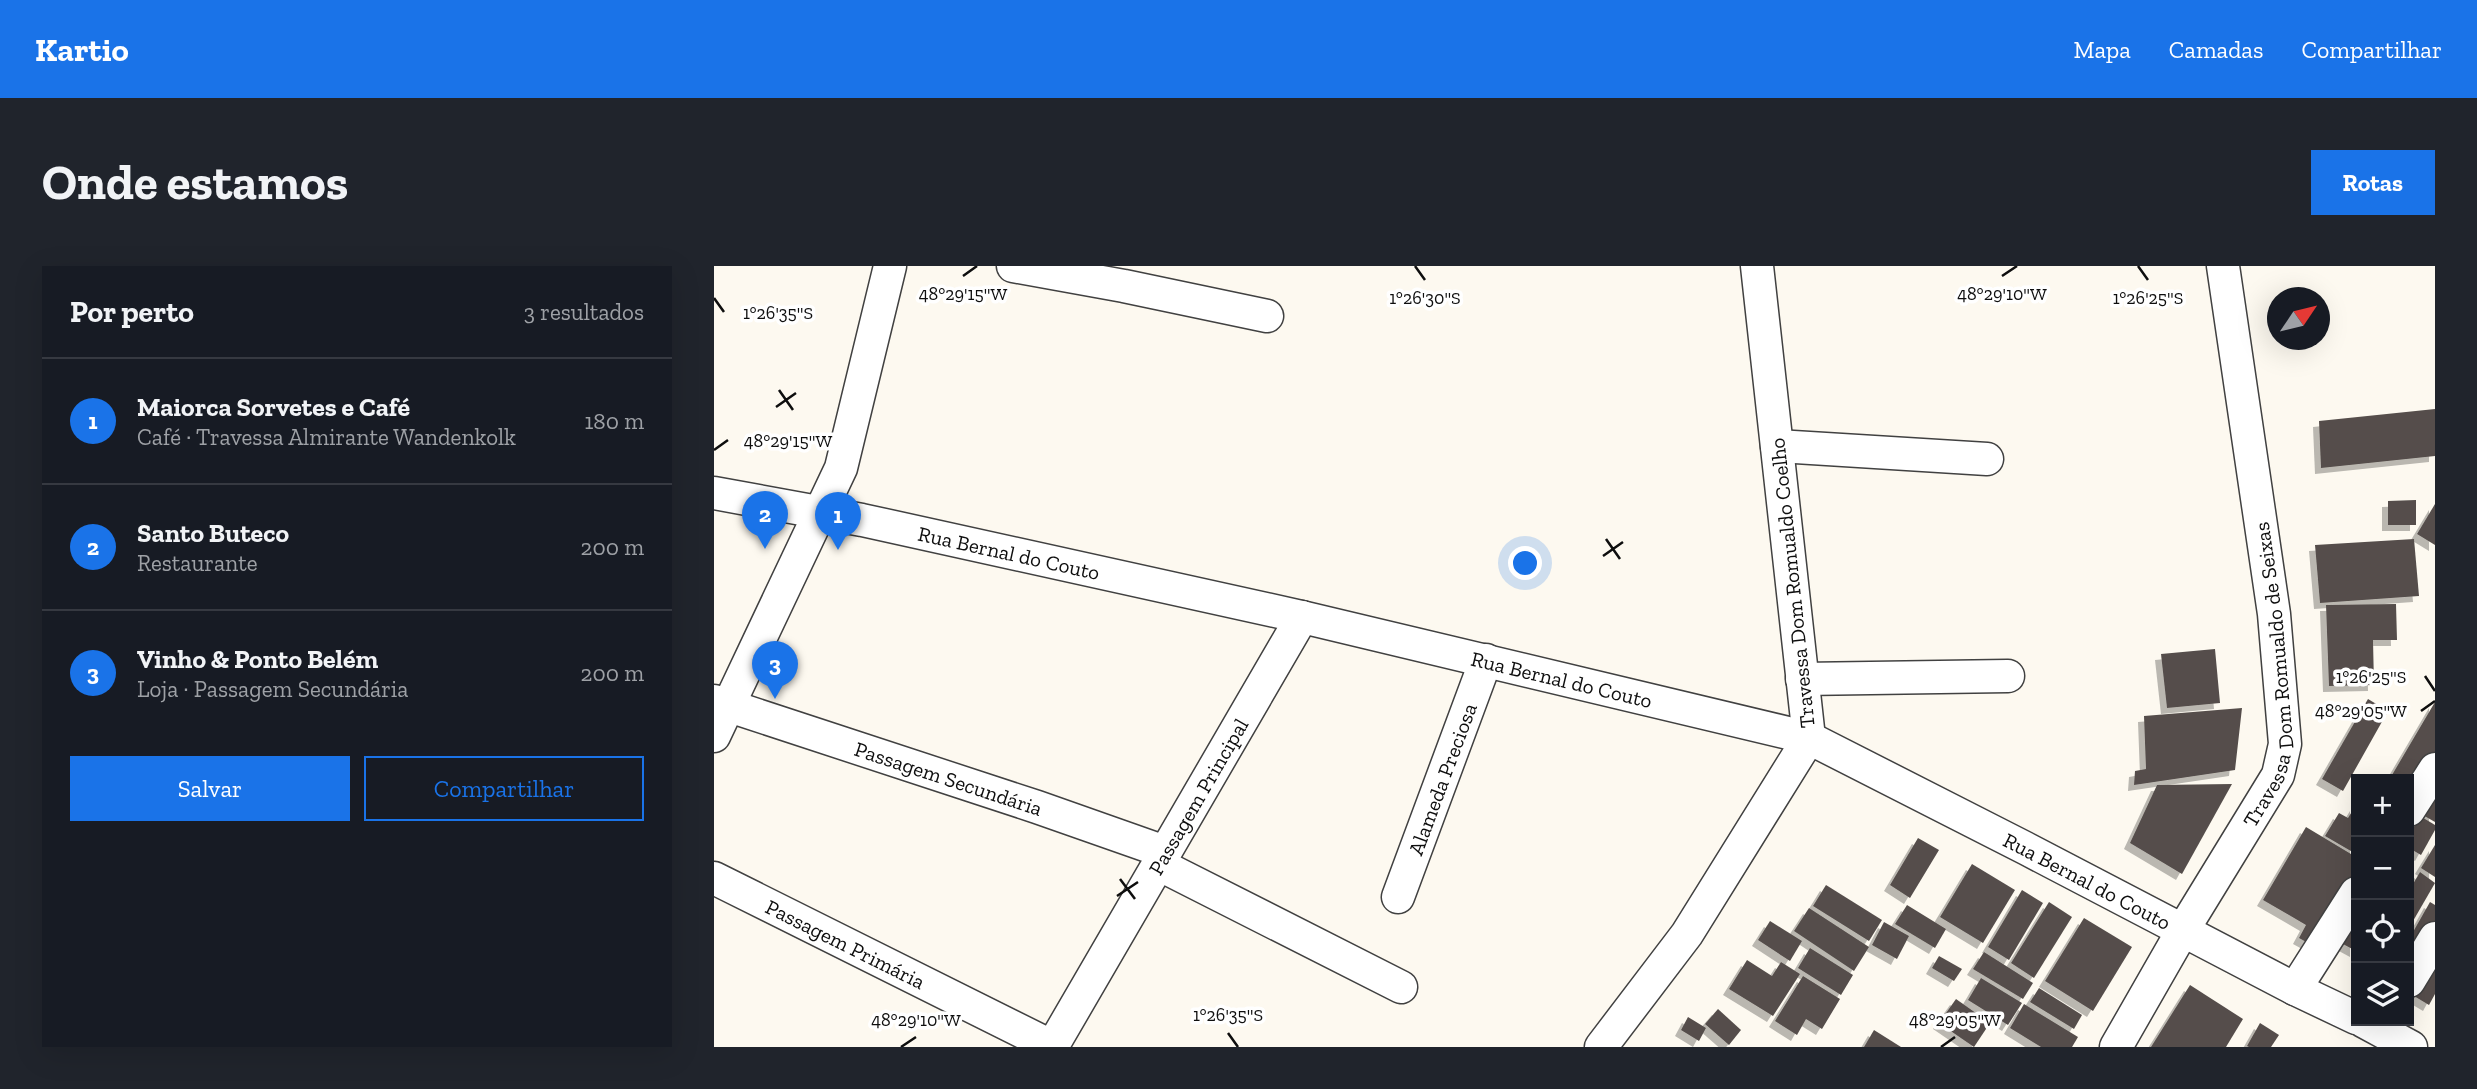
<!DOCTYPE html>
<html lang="pt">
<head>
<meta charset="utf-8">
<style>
	:root { --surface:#171b24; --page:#20242c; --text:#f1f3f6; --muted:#9ea1a6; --line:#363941; --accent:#1a73e8 }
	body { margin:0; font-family:"Zilla Slab",serif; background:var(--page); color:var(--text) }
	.controls { position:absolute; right:21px; bottom:21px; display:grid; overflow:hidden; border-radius:0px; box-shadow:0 7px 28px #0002 }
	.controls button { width:63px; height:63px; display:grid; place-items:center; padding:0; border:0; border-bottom:2px solid var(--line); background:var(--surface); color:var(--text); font:35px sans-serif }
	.compass { position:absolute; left:1553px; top:21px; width:63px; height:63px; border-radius:50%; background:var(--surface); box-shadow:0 7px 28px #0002; rotate:55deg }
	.you { position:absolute; left:812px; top:298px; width:24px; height:24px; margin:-18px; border:5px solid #fff; border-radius:50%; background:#1a73e8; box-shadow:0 0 0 10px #1a73e833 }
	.badge { display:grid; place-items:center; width:46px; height:46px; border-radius:50%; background:var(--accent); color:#fff; font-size:23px; font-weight:700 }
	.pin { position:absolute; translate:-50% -58px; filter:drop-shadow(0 2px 4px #0008) }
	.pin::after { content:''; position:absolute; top:37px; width:24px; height:21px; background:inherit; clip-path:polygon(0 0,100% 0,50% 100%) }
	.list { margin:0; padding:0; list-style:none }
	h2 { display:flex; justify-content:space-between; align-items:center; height:91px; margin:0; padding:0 28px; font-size:30px }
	h2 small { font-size:23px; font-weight:400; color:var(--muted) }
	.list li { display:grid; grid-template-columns:46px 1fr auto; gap:21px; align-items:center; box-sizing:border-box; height:126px; padding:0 28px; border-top:2px solid var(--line) }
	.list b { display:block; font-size:26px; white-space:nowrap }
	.list p { margin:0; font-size:23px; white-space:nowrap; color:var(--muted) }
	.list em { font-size:23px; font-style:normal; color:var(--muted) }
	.actions { display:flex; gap:14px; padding:21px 28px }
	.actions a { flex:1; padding:16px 0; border:2px solid var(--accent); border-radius:0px; text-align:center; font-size:24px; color:var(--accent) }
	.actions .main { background:var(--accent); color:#fff }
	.icon { flex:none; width:38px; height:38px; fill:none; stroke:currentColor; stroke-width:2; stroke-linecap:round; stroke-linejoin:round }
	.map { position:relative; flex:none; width:1721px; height:781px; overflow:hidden; border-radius:0px }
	header { display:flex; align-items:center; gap:42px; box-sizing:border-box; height:98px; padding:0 35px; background:var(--accent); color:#fff }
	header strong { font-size:33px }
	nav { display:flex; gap:38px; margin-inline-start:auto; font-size:24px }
	.intro { display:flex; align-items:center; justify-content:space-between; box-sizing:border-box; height:168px; padding:0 42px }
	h1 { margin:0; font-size:49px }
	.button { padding:18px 32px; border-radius:0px; background:var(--accent); color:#fff; font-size:24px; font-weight:700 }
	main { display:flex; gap:42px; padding:0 42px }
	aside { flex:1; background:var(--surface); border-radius:0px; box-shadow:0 7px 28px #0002 }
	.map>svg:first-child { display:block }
	.building { fill:#554e4b; filter:url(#shadow) }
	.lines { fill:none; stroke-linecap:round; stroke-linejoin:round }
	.minor-casing { stroke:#414141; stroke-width:35 }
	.minor { stroke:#fff; stroke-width:32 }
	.ticks { fill:none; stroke:#0e0e0e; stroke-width:2.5 }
	.labels { text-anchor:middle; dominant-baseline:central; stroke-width:7; stroke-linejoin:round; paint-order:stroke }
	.street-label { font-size:21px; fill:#0e0e0e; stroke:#fff }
	.ticks-label { font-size:18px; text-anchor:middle; fill:#0e0e0e; stroke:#fff; stroke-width:7; stroke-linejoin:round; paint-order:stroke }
</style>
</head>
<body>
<header>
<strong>Kartio</strong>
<nav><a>Mapa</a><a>Camadas</a><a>Compartilhar</a></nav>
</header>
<div class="intro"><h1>Onde estamos</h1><a class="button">Rotas</a></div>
<main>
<aside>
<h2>Por perto<small>3 resultados</small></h2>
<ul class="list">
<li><span class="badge">1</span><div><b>Maiorca Sorvetes e Café</b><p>Café · Travessa Almirante Wandenkolk</p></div><em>180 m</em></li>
<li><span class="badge">2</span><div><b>Santo Buteco</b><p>Restaurante</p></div><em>200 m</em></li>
<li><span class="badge">3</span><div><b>Vinho &amp; Ponto Belém</b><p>Loja · Passagem Secundária</p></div><em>200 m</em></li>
</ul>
<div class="actions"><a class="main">Salvar</a><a>Compartilhar</a></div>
</aside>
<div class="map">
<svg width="1721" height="781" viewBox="0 0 1721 781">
	<defs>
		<filter id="shadow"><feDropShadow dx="-6" dy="6" stdDeviation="0" flood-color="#0004"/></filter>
	</defs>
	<rect width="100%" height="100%" fill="#fdf9f0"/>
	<g class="building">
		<path d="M1721 143V190L1607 202 1605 155Z"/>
		<path d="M1702 234V259H1674V235Z"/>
		<path d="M1721 238V279L1703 268Z"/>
		<path d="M1700 273 1705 330 1606 337 1601 279Z"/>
		<path d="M1682 338 1683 374H1659L1660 419 1615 420 1612 339Z"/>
		<path d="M1501 383 1506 437 1453 442 1447 388Z"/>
		<path d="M1654 433 1674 445 1629 525 1608 513Z"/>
		<path d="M1721 436V495L1695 519V513H1686L1678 509Z"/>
		<path d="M1528 442 1521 504 1420 519 1421 505 1432 503 1430 450Z"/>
		<path d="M1518 518 1468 608 1416 577 1443 519Z"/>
		<path d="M1721 525V556L1707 548Z"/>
		<path d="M1642 539V588L1611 570 1625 547 1634 552Z"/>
		<path d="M1706 550 1721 559V564L1707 589 1695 582V570Z"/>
		<path d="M1592 561 1642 591V620L1605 683 1585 672 1592 659 1549 634Z"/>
		<path d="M1204 572 1225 584 1196 632 1176 619Z"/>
		<path d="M1721 579V611L1707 602Z"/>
		<path d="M1258 598 1301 624 1269 677 1226 651Z"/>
		<path d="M1706 606 1721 617 1695 662V625Z"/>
		<path d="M1112 619 1168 654 1155 675 1099 640Z"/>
		<path d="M1308 624 1329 637 1295 694 1274 681Z"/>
		<path d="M1335 636 1358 651 1320 712 1297 697Z"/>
		<path d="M1716 636 1721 639V665L1695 710V673Z"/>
		<path d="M1193 639 1232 663 1221 682 1181 658Z"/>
		<path d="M1095 642 1155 681 1140 705 1080 665Z"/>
		<path d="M1370 652 1418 681 1379 745 1331 715Z"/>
		<path d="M1056 655 1088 675 1076 695 1044 674Z"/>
		<path d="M1642 655V685L1629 678Z"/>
		<path d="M1170 656 1195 670 1183 693 1158 679Z"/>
		<path d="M1096 682 1139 709 1127 729 1084 702Z"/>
		<path d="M1721 682V728L1715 739 1695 727Z"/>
		<path d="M1270 686 1319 717 1309 733 1259 703Z"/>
		<path d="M1225 690 1248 703 1240 715 1218 702Z"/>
		<path d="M1033 694 1058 710 1067 696 1086 708 1059 750 1015 723Z"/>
		<path d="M1089 710 1126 733 1108 763 1092 753 1083 769 1061 755Z"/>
		<path d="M1267 712 1308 737 1294 759 1254 734Z"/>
		<path d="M1476 719 1529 753 1512 781H1437Z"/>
		<path d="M1325 722 1368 749 1360 763 1316 736Z"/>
		<path d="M1242 733 1276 757 1260 781 1225 757Z"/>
		<path d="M1310 738 1364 771 1358 781H1327L1296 762Z"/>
		<path d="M1004 743 1027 764 1015 779 991 758Z"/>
		<path d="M974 751 992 762 985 775 967 764Z"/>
		<path d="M1546 757 1565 769 1557 781H1535L1533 780Z"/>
		<path d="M1160 764 1187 781H1150Z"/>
	</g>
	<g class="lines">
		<defs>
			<g id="minor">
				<path d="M299 0 410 20 553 50"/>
				<path d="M1063 180 1273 193"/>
				<path id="s1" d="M0 227 148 254 588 351 1095 472 1313 583 1581 723 1642 752"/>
				<path d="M1088 413 1294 410"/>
				<path id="s2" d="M0 435 323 541 451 586"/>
				<path d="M0 470 127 202 176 0"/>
				<path d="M1695 544 1721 503"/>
				<path d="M444 598 687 721"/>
				<path id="s3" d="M0 612 339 781"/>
				<path id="s4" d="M684 631 772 394"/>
				<path d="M1695 715 1721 672"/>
				<path d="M1581 723 1642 627"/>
				<path d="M1649 755 1697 781"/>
				<path id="s5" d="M338 781 588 351"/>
				<path d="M887 781 973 668 1095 472 1043 0"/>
				<path id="s6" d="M1402 781 1469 664 1564 509 1571 478 1560 348 1509 0"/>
			</g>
		</defs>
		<use href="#minor" class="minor-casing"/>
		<use href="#minor" class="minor"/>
	</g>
	<path class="ticks" d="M701 0 711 14M1424 0 1434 14M249 10 263 0M1288 10 1303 0M0 32 10 46M65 124 79 144M62 141 82 127M0 184 14 174M892 273 906 293M889 290 909 276M1711 410 1721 425M1707 445 1721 435M406 613 421 633M403 630 424 616M514 767 524 781M187 781 202 771M1227 781 1241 771"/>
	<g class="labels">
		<g class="street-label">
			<text stroke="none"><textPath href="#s1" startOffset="301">Rua Bernal do Couto</textPath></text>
			<text transform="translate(1078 317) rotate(-96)">Travessa Dom Romualdo Coelho</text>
			<text stroke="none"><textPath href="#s6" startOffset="415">Travessa Dom Romualdo de Seixas</textPath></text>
			<text stroke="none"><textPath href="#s1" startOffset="868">Rua Bernal do Couto</textPath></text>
			<text stroke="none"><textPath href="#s2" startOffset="247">Passagem Secundária</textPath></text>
			<text stroke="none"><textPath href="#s4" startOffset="126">Alameda Preciosa</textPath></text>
			<text stroke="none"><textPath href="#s5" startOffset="290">Passagem Principal</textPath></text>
			<text stroke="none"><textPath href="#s1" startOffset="1435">Rua Bernal do Couto</textPath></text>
			<text stroke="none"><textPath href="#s3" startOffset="147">Passagem Primária</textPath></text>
		</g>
	</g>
	<g class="ticks-label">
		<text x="249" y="34">48°29'15"W</text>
		<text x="1288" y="34">48°29'10"W</text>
		<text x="711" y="38">1°26'30"S</text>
		<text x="1434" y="38">1°26'25"S</text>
		<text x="64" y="53">1°26'35"S</text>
		<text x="74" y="181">48°29'15"W</text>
		<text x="1657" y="417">1°26'25"S</text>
		<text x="1647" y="451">48°29'05"W</text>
		<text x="514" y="755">1°26'35"S</text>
		<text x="202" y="760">48°29'10"W</text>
		<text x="1241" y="760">48°29'05"W</text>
	</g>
</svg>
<div class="controls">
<button>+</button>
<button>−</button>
<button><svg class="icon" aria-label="locate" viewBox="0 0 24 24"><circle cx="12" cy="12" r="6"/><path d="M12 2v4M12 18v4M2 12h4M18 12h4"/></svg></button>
<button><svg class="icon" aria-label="layers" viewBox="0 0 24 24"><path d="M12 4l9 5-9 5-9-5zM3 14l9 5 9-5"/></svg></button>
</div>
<svg class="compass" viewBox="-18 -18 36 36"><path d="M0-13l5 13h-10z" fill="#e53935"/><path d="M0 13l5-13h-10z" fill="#9ea1a6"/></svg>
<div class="you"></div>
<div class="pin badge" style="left:124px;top:284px">1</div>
<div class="pin badge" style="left:51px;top:283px">2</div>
<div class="pin badge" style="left:61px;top:433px">3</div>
</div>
</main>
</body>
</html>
